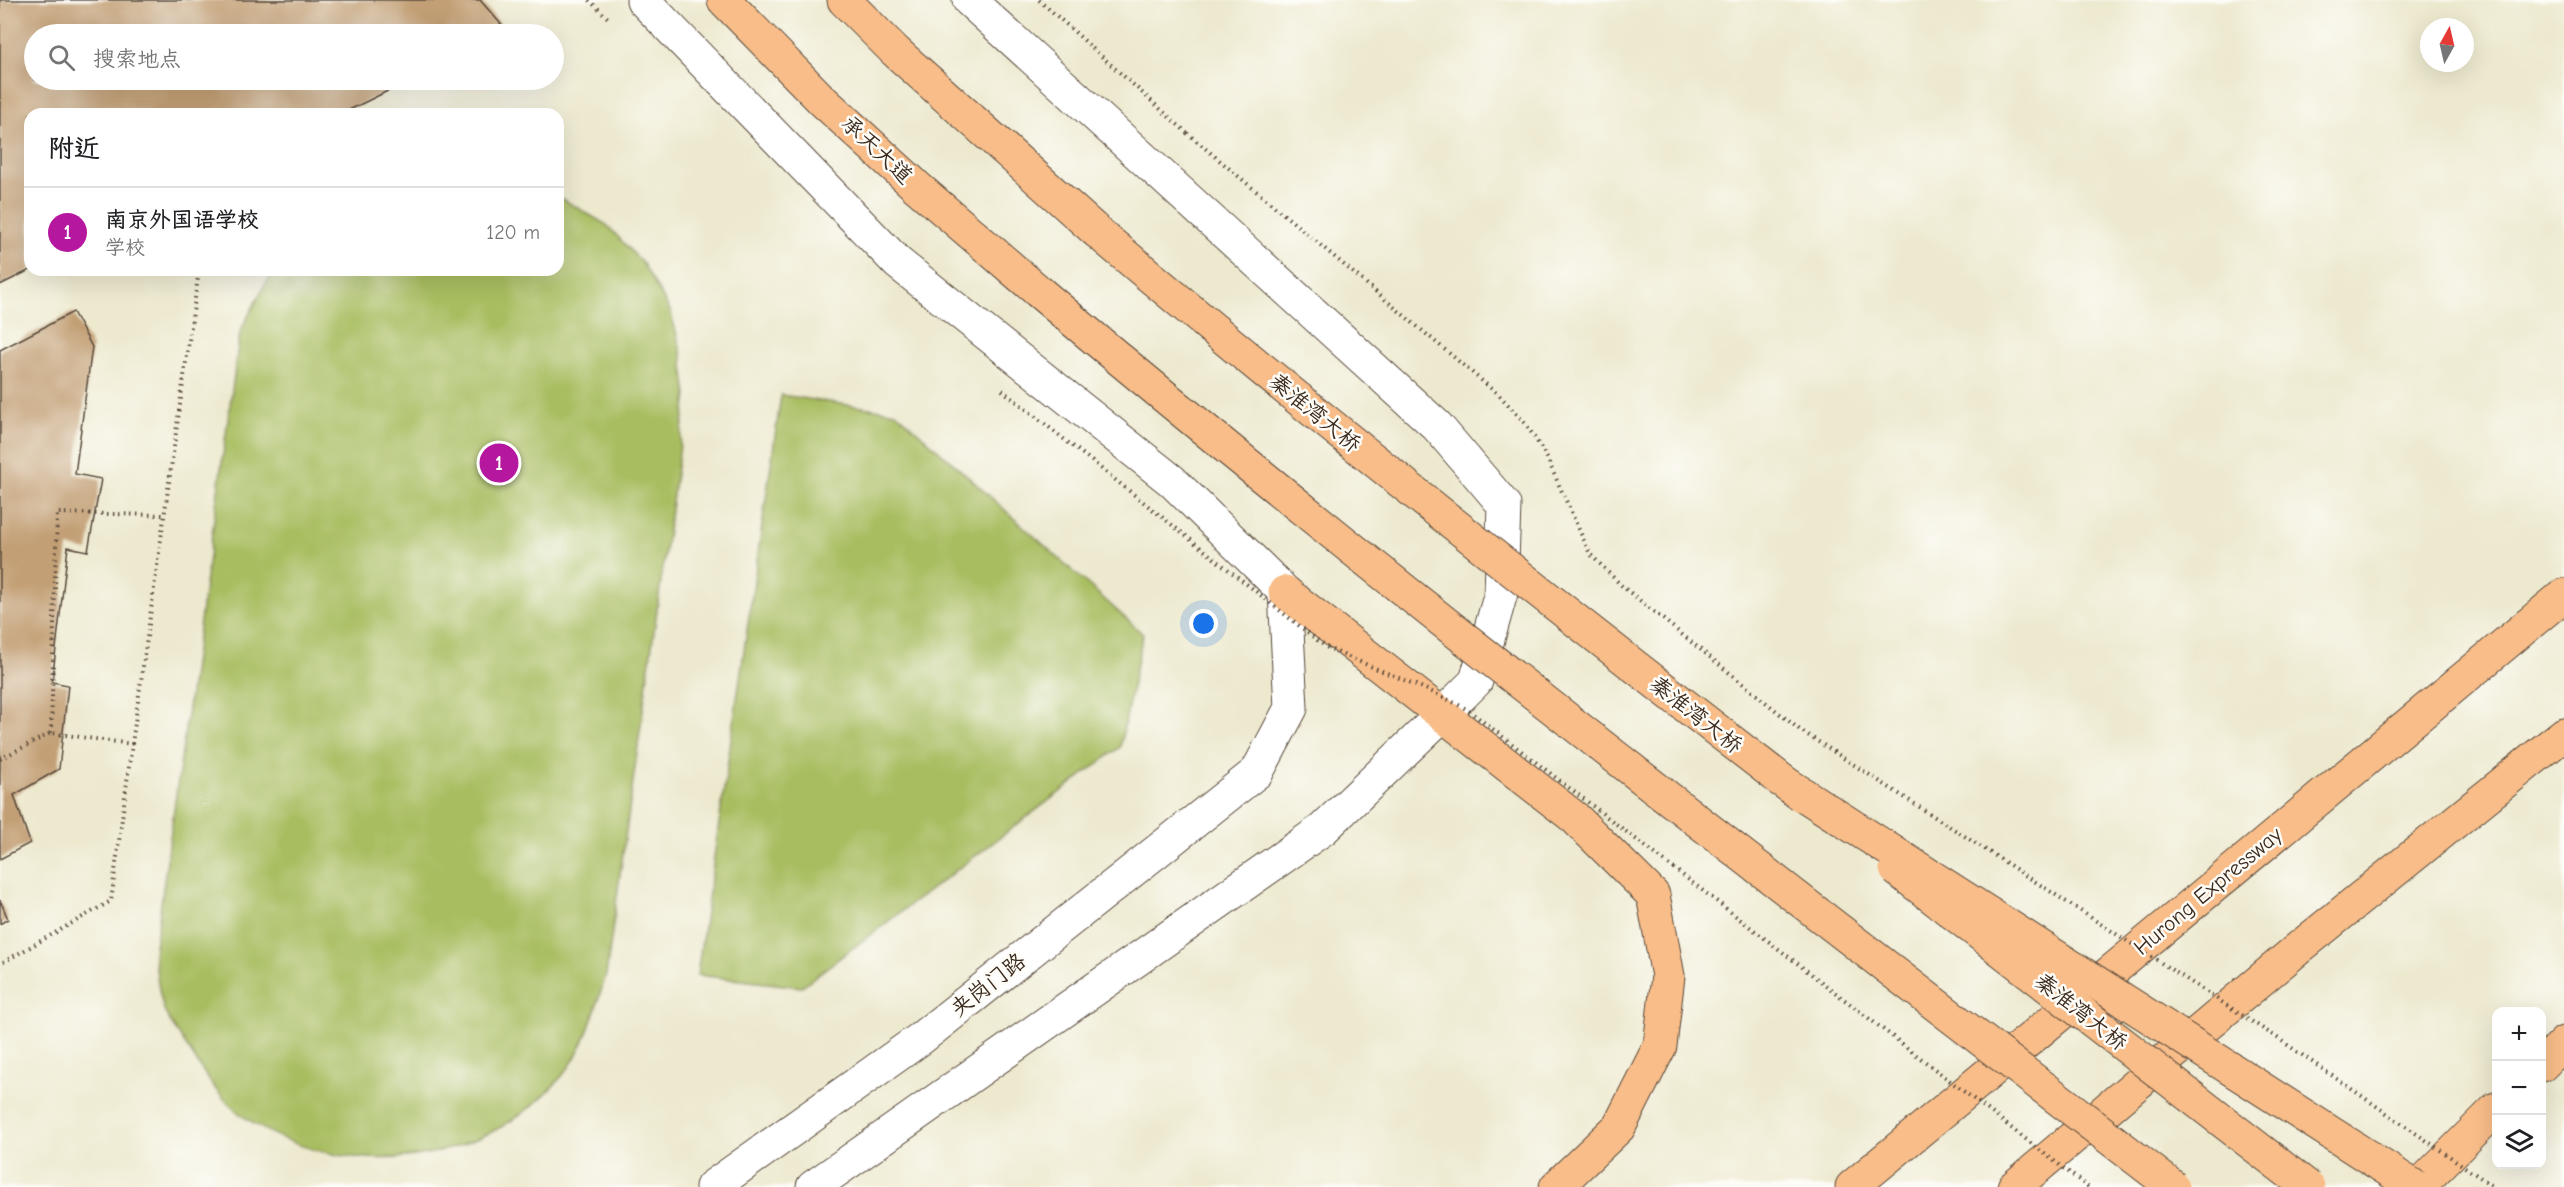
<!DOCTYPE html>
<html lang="zh">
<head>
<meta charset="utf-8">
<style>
	:root { --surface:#fff; --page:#f2f2f2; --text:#202124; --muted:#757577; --line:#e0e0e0; --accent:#b5179e }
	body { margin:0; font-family:"Comic Neue","LXGW WenKai TC",sans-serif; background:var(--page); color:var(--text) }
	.controls { position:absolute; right:18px; bottom:18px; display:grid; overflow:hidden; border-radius:12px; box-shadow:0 6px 24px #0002 }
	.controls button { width:54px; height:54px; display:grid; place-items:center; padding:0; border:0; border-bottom:2px solid var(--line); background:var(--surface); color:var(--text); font:30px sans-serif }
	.compass { position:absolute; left:2420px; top:18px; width:54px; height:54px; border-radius:50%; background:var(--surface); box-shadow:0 6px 24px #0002; rotate:8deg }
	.you { position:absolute; left:1204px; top:624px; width:21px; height:21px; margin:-15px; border:4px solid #fff; border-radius:50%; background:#1a73e8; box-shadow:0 0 0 9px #1a73e833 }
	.badge { display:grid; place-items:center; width:39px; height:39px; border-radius:50%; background:var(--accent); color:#fff; font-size:20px; font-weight:700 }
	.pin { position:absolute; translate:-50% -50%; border:3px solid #fff; box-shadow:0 2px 6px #0006 }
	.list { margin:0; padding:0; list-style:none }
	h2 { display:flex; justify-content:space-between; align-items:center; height:78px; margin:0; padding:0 24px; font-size:26px }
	h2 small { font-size:20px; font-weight:400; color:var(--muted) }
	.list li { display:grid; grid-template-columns:39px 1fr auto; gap:18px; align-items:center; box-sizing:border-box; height:90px; padding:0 24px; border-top:2px solid var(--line) }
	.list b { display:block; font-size:22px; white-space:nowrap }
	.list p { margin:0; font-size:20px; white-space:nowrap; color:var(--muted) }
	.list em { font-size:20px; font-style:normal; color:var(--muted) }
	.icon { flex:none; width:33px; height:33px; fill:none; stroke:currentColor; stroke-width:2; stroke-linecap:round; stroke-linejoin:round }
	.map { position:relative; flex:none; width:2564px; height:1187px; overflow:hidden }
	.search { position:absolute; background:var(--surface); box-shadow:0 6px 24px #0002; left:24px; top:24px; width:540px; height:66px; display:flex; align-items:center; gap:15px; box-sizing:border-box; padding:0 21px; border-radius:33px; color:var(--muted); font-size:22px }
	.panel { position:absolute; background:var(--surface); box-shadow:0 6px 24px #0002; left:24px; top:108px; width:540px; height:168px; border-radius:18px }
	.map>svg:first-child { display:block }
	.green { fill:#a8bd61; stroke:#727440; stroke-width:1.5 }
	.building { fill:#c29f74 }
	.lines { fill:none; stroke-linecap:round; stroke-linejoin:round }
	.tertiary-casing { stroke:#564739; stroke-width:35 }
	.primary-casing { stroke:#564739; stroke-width:35 }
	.motorway-casing { stroke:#564739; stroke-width:35 }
	.path { stroke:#564739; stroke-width:4; stroke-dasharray:1.5 4.5; stroke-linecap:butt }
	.tertiary { stroke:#fff; stroke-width:33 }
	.primary { stroke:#f8bd89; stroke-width:33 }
	.motorway { stroke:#f8bd89; stroke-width:33 }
	.primary-bridge-casing { stroke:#564739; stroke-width:35; stroke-linecap:butt }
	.motorway-bridge-casing { stroke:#564739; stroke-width:35; stroke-linecap:butt }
	.path-bridge { stroke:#564739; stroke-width:4; stroke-dasharray:1.5 4.5; stroke-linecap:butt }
	.primary-bridge { stroke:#f8bd89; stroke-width:33 }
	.motorway-bridge { stroke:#f8bd89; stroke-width:33 }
	.labels { text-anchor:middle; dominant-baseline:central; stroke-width:5; stroke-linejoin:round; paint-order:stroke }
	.street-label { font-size:22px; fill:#3b2a1e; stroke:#fdfcf7 }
</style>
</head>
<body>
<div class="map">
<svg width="2564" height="1187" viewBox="0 0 2564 1187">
	<rect width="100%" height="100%" fill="#fdfcf7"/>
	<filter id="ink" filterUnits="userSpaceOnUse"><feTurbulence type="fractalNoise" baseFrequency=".0167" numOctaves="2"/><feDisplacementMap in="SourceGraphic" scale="12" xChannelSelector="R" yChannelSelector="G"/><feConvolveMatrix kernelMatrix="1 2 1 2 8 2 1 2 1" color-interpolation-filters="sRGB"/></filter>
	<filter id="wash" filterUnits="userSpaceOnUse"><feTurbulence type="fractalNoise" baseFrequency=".008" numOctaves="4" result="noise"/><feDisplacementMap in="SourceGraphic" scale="24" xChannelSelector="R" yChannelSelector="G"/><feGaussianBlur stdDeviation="1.35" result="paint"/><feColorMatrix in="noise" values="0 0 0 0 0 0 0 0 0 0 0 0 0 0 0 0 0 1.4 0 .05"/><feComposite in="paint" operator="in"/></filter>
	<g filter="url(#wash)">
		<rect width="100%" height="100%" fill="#ede9cf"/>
		<g class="green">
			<path d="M559 197 607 225 643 264 670 310 681 350 687 395 606 975C596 1005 588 1041 569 1067 495 1167 345 1187 244 1117 216 1097 200 1066 182 1039 177 1031 169 1022 165 1012 158 995 157 973 154 954L240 332 265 284 276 270H558Z"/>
			<path d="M781 395 896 412 1143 634 1120 747 801 987 697 975Z"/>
		</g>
		<g id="blocks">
			<g class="building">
				<path d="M0 0H480L507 31 500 34H34V80H410L341 114H30V270L0 285Z"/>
				<path d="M73 312 92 347 75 474 101 479 88 551 68 547 52 682 68 685 59 769 14 795 30 843 0 859V350Z"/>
				<path d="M0 900 8 919 0 924Z"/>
			</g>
		</g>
	</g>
	<g filter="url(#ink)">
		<use href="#blocks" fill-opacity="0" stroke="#564739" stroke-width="1.5"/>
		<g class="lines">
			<defs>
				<g id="tertiary">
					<path d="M643 0 898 263 1172 481 1285 592 1291 708 1257 772 920 1039 712 1187"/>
					<path d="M813 1187 1323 829 1443 714 1476 681 1501 593 1504 505 1437 426 969 0"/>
				</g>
				<g id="primary">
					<path d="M724 0 822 100 917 187 1038 291"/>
					<path d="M844 0 895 51 1095 230"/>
				</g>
				<g id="motorway">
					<path d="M1285 592 1575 818 1653 895 1668 976 1660 1046 1619 1127 1556 1187"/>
					<path d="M2542 1065 2564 1043"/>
					<path d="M1852 1187 2564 595"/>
					<path d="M2014 1187 2300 947 2564 734"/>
					<path d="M2418 1187 2496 1109"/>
				</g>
			</defs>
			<use href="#tertiary" class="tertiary-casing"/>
			<use href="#primary" class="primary-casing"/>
			<use href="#motorway" class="motorway-casing"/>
			<g class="path">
				<path d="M589 0 608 18"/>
				<path d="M1039 0 1187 133"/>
				<path d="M51 733 57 513 164 515"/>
				<path d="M132 744 199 270"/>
				<path d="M0 759 51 733 132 744 111 901 0 964"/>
			</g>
			<use href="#tertiary" class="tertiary"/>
			<use href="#primary" class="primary"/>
			<use href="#motorway" class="motorway"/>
			<defs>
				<g id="primary-bridge">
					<path d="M1095 230C1325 425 1562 611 1801 795"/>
					<path d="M1038 291C1407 602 1791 893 2173 1187"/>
					<path d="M1896 869 2308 1187"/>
				</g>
				<path id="motorway-bridge" d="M1779 779 2415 1187"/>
			</defs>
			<use href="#primary-bridge" class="primary-bridge-casing"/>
			<use href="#motorway-bridge" class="motorway-bridge-casing"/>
			<g class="path-bridge">
				<path d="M1187 133 1500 396 1526 424 1546 456 1590 554 1622 586 1800 730 2276 1037 2494 1187"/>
				<path d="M1002 390 1326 647C1373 669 1423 685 1468 710L2088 1187"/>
			</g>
			<use href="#primary-bridge" class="primary-bridge"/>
			<use href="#motorway-bridge" class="motorway-bridge"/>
		</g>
	</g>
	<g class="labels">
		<g class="street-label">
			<text transform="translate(877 150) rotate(43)">承天大道</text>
			<text transform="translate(1315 413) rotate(39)">秦淮湾大桥</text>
			<text transform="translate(1696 715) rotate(38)">秦淮湾大桥</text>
			<text transform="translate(2208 891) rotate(-40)">Hurong Expressway</text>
			<text transform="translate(988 985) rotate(-38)">夹岗门路</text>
			<text transform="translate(2081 1012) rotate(38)">秦淮湾大桥</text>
		</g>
	</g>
</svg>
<div class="controls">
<button>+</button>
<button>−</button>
<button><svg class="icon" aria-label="layers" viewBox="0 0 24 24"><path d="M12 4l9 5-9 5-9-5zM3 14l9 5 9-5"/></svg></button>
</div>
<svg class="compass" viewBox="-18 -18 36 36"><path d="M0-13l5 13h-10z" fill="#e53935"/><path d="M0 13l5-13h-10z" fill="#757577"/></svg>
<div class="you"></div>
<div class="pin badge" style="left:499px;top:463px">1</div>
<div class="search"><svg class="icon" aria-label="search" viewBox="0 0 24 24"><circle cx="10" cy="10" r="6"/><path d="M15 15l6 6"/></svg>搜索地点</div>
<section class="panel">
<h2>附近<small></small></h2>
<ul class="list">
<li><span class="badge">1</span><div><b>南京外国语学校</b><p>学校</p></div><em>120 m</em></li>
</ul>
</section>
</div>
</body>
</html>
